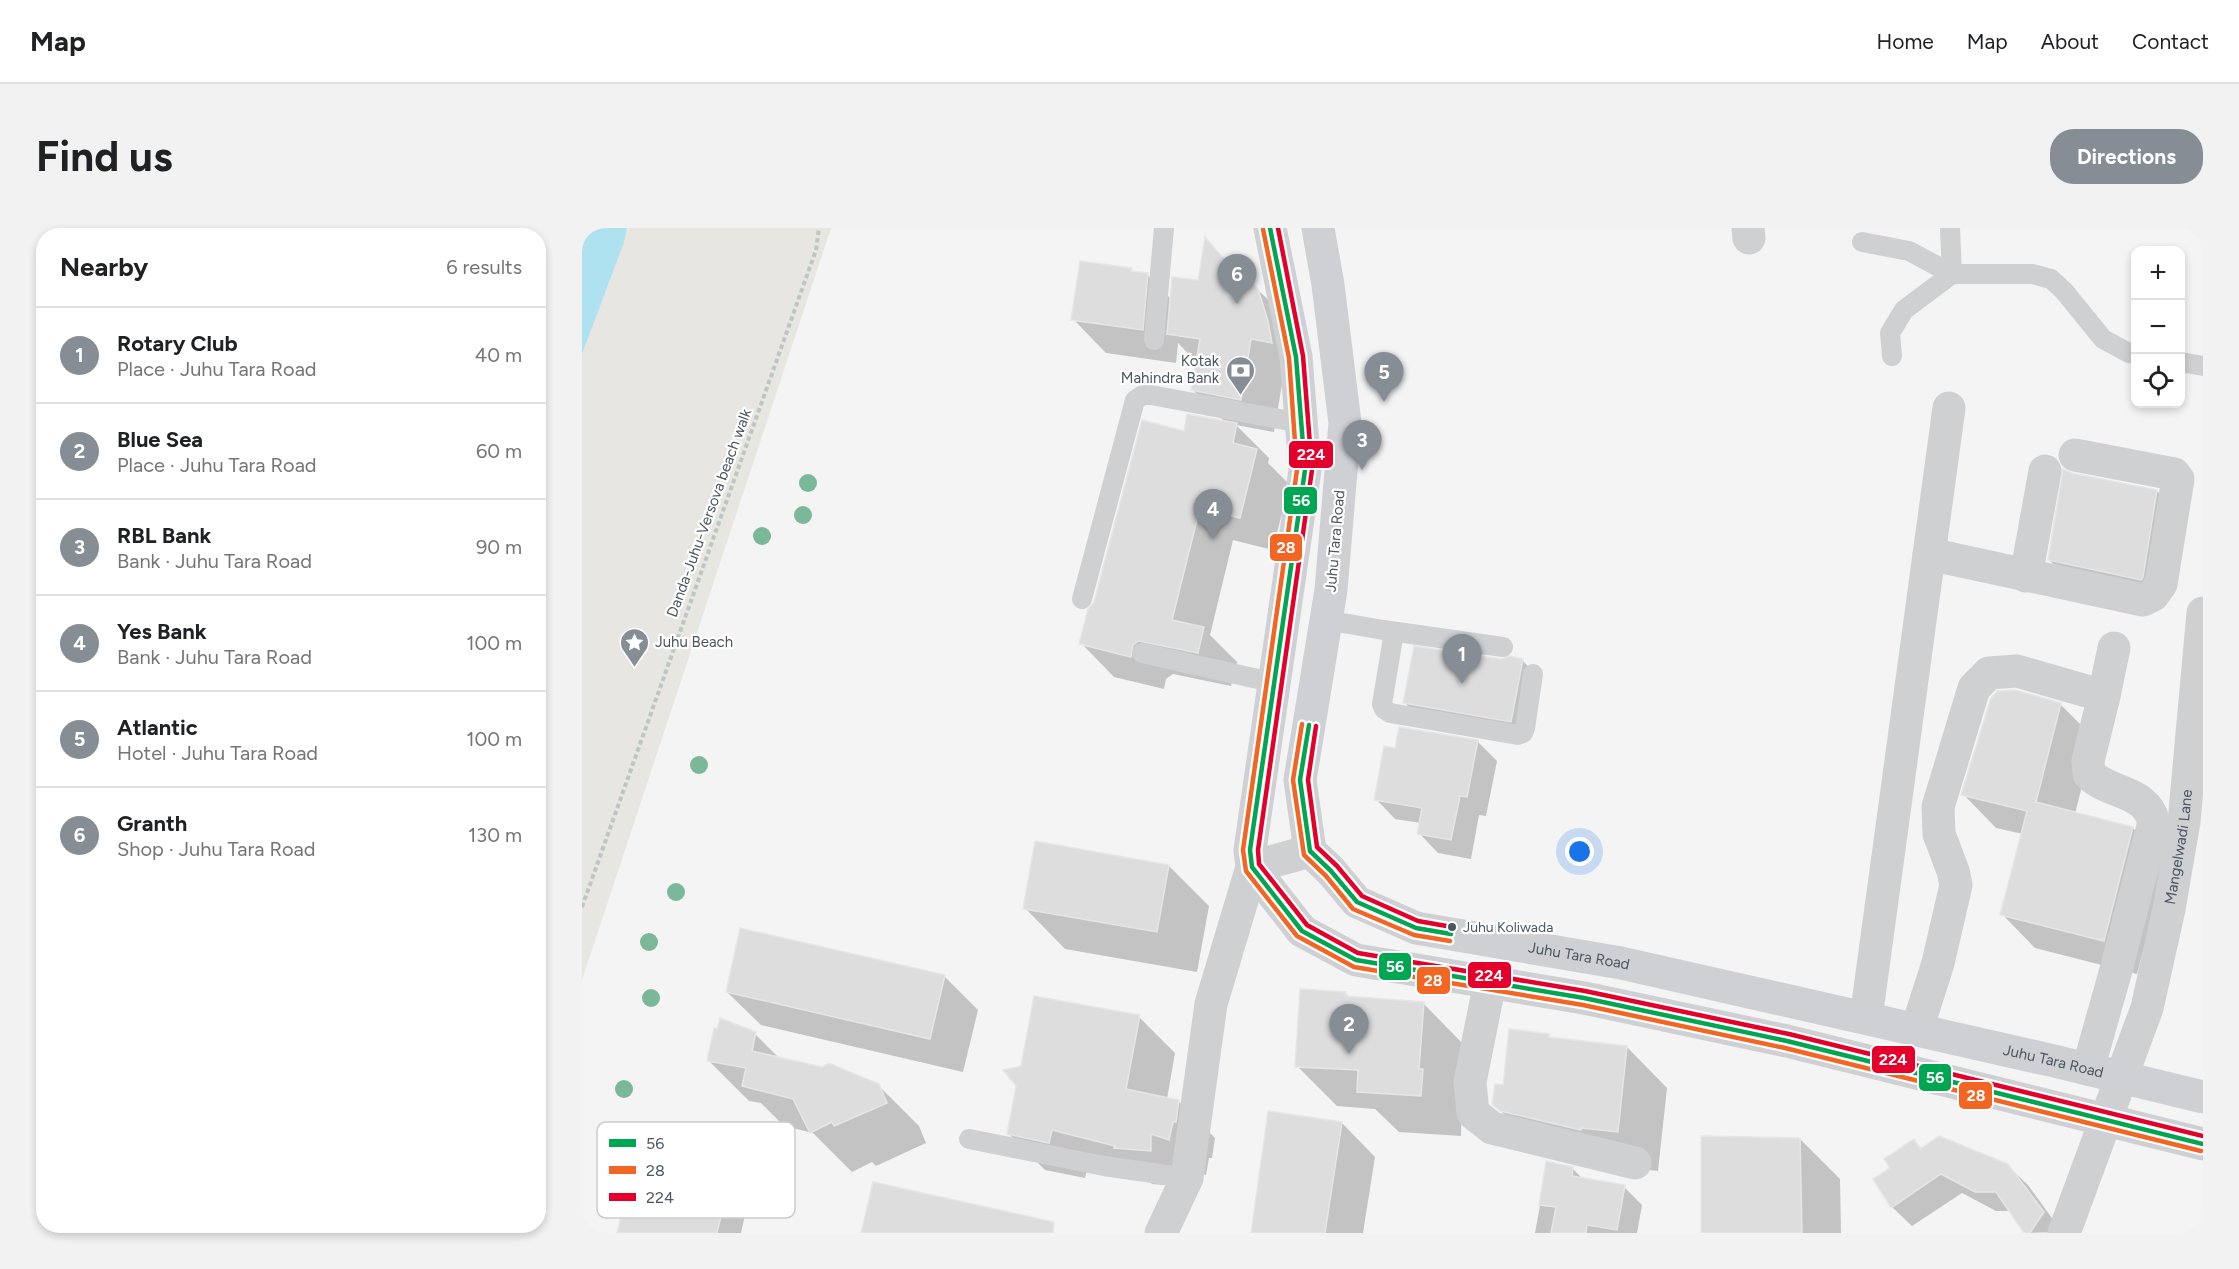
<!DOCTYPE html>
<html lang="en">
<head>
<meta charset="utf-8">
<style>
	:root { --surface:#fff; --page:#f2f2f2; --text:#202124; --muted:#757577; --line:#e0e0e0; --accent:#868d94 }
	body { margin:0; font-family:Figtree,sans-serif; background:var(--page); color:var(--text) }
	.controls { position:absolute; right:18px; top:18px; display:grid; overflow:hidden; border-radius:12px; box-shadow:0 3px 9px #0003 }
	.controls button { width:54px; height:54px; display:grid; place-items:center; padding:0; border:0; border-bottom:2px solid var(--line); background:var(--surface); color:var(--text); font:30px sans-serif }
	.you { position:absolute; left:998px; top:624px; width:21px; height:21px; margin:-15px; border:4px solid #fff; border-radius:50%; background:#1a73e8; box-shadow:0 0 0 9px #1a73e833 }
	.badge { display:grid; place-items:center; width:39px; height:39px; border-radius:50%; background:var(--accent); color:#fff; font-size:20px; font-weight:700 }
	.pin { position:absolute; translate:-50% -50px; filter:drop-shadow(0 2px 3px #0008) }
	.pin::after { content:''; position:absolute; top:32px; width:21px; height:18px; background:inherit; clip-path:polygon(0 0,100% 0,50% 100%) }
	.list { margin:0; padding:0; list-style:none }
	h2 { display:flex; justify-content:space-between; align-items:center; height:78px; margin:0; padding:0 24px; font-size:26px }
	h2 small { font-size:20px; font-weight:400; color:var(--muted) }
	.list li { display:grid; grid-template-columns:39px 1fr auto; gap:18px; align-items:center; box-sizing:border-box; height:96px; padding:0 24px; border-top:2px solid var(--line) }
	.list b { display:block; font-size:22px; white-space:nowrap }
	.list p { margin:0; font-size:20px; white-space:nowrap; color:var(--muted) }
	.list em { font-size:20px; font-style:normal; color:var(--muted) }
	.icon { flex:none; width:33px; height:33px; fill:none; stroke:currentColor; stroke-width:2; stroke-linecap:round; stroke-linejoin:round }
	.map { position:relative; flex:none; width:1621px; height:1005px; overflow:hidden; border-radius:24px }
	header { display:flex; align-items:center; gap:36px; box-sizing:border-box; height:84px; padding:0 30px; background:var(--surface); border-bottom:2px solid var(--line) }
	header strong { font-size:28px }
	nav { display:flex; gap:33px; margin-inline-start:auto; font-size:21px }
	.intro { display:flex; align-items:center; justify-content:space-between; box-sizing:border-box; height:144px; padding:0 36px }
	h1 { margin:0; font-size:42px }
	.button { padding:15px 27px; border-radius:24px; background:var(--accent); color:#fff; font-size:21px; font-weight:700 }
	main { display:flex; gap:36px; padding:0 36px }
	aside { flex:1; background:var(--surface); border-radius:24px; box-shadow:0 3px 9px #0003 }
	.map>svg:first-child { display:block }
	.sand { fill:#e7e6e1 }
	.water { fill:#aee2f0 }
	.shadow { fill:#0003 }
	.building { fill:#ddddde; stroke:#e5e6e7; stroke-width:1.5 }
	.lines { fill:none; stroke-linecap:round; stroke-linejoin:round }
	.path { stroke:#bcc7c4; stroke-width:4; stroke-dasharray:4.5 3; stroke-linecap:butt }
	.service { stroke:#ced0d2; stroke-width:20 }
	.minor { stroke:#ced0d2; stroke-width:33 }
	.secondary { stroke:#ced0d4; stroke-width:33 }
	.bus-1-casing { stroke:#fff; stroke-width:9 }
	.bus-2-casing { stroke:#fff; stroke-width:9 }
	.bus-3-casing { stroke:#fff; stroke-width:9 }
	.bus-1 { stroke:#00a651; stroke-width:4.5 }
	.bus-2 { stroke:#f26522; stroke-width:4.5 }
	.bus-3 { stroke:#e4002b; stroke-width:4.5 }
	.tree { fill:#7ab899 }
	.bus-dot { fill:#4a5661; stroke:#fff; stroke-width:2 }
	.labels { text-anchor:middle; dominant-baseline:central; stroke-width:4.5; stroke-linejoin:round; paint-order:stroke }
	.bus-label { font-size:14px; fill:#4a5661; stroke:#fff; text-anchor:start }
	.poi-label { font-size:15px; fill:#4a5661; stroke:#fff; text-anchor:end }
	.street-label { font-size:15px; fill:#4a5661; stroke:#fff }
	.key { fill:#fff; stroke:#c9ccd0; stroke-width:1.5 }
	.key-label { font-size:16px; fill:#4a5661 }
	.line-badge { stroke:#fff; stroke-width:2 }
	.badge-label { font-size:16px; text-anchor:middle; font-weight:bold; fill:#fff }
</style>
</head>
<body>
<header>
<strong>Map</strong>
<nav><a>Home</a><a>Map</a><a>About</a><a>Contact</a></nav>
</header>
<div class="intro"><h1>Find us</h1><a class="button">Directions</a></div>
<main>
<aside>
<h2>Nearby<small>6 results</small></h2>
<ul class="list">
<li><span class="badge">1</span><div><b>Rotary Club</b><p>Place · Juhu Tara Road</p></div><em>40 m</em></li>
<li><span class="badge">2</span><div><b>Blue Sea</b><p>Place · Juhu Tara Road</p></div><em>60 m</em></li>
<li><span class="badge">3</span><div><b>RBL Bank</b><p>Bank · Juhu Tara Road</p></div><em>90 m</em></li>
<li><span class="badge">4</span><div><b>Yes Bank</b><p>Bank · Juhu Tara Road</p></div><em>100 m</em></li>
<li><span class="badge">5</span><div><b>Atlantic</b><p>Hotel · Juhu Tara Road</p></div><em>100 m</em></li>
<li><span class="badge">6</span><div><b>Granth</b><p>Shop · Juhu Tara Road</p></div><em>130 m</em></li>
</ul>
</aside>
<div class="map">
<svg width="1621" height="1005" viewBox="0 0 1621 1005">
	<rect width="100%" height="100%" fill="#f4f4f4"/>
	<path class="sand" d="M45 0H249L0 752V126Z"/>
	<path class="water" d="M0 0H45L42 14 0 126Z"/>
	<g class="shadow">
		<path d="M624 13 696 81 702 144 692 204 654 197 687 230 686 235 707 256 691 322 651 312 628 407 655 434 649 458 591 446 584 451 582 461 532 449 499 415 513 375 603 205 644 195 611 162 615 135 596 115 594 135 524 125 491 91 549 42 552 45 565 47 589 71 617 54Z"/>
		<path d="M1575 263 1594 283 1580 368 1487 351 1467 332Z"/>
		<path d="M919 432H940L959 452 948 512 842 494 823 475Z"/>
		<path d="M1479 477 1512 510 1493 586 1551 600 1584 634 1555 746 1453 720 1420 686 1441 606 1414 600 1381 566Z"/>
		<path d="M896 514 915 533 904 588 897 587 889 631 856 625 837 605 839 595 813 591 794 571Z"/>
		<path d="M587 638 627 678 615 744 483 721 443 680Z"/>
		<path d="M159 702 363 749 396 782 381 844 179 797 145 764Z"/>
		<path d="M763 765 767 770 841 775 881 816 879 908 817 904 793 881 755 878 715 838Z"/>
		<path d="M557 789 593 825 585 871 596 873 633 910 630 930H627L624 947 604 942 605 959 570 956 567 953 506 938 503 950 463 942 427 906 440 839Z"/>
		<path d="M173 806 197 830 240 840 296 857 337 898 344 915 294 938 290 934 270 944 231 905 202 898 179 875 167 873 127 833Z"/>
		<path d="M967 807 970 811 1045 819 1085 860 1076 943 1039 939 953 917 912 876 922 859Z"/>
		<path d="M760 895 793 929 781 1005H670Z"/>
		<path d="M1218 911 1258 951 1259 1005H1121Z"/>
		<path d="M1332 913 1340 921 1425 937 1446 957 1480 1004 1444 1005 1429 983H1414L1380 965 1330 998 1310 979 1311 940Z"/>
		<path d="M966 934 991 941 1001 951 1042 959 1060 977 1055 1005H953Z"/>
		<path d="M144 964 164 983 159 1005H37Z"/>
	</g>
	<g class="building">
		<path d="M623 9 643 32 663 46 676 61 686 93 690 115 669 111 659 172 609 162 618 111 585 106 590 49 616 52Z"/>
		<path d="M498 33 550 40 549 43 566 45 561 102 489 92Z"/>
		<path d="M605 186 655 195 651 215 675 221 658 290 618 280 590 392 622 399 616 425 557 413 551 417 549 429 497 416 506 381 512 374 560 192 602 203Z"/>
		<path d="M1481 241 1489 245 1575 262 1561 349 1559 352 1466 332Z"/>
		<path d="M832 418 919 431 928 428 941 431 929 494 821 475Z"/>
		<path d="M1433 462 1479 475 1454 574 1551 599 1522 713 1418 687 1445 583 1379 567 1409 470 1415 463Z"/>
		<path d="M817 499 896 512 885 569 878 568 869 612 835 606 840 580 792 572 802 518 813 520Z"/>
		<path d="M453 613 587 637 575 704 441 681Z"/>
		<path d="M158 700 363 747 348 811 144 764Z"/>
		<path d="M718 761 764 764 763 768 842 774 837 841H841L839 868 775 864 776 842 713 839Z"/>
		<path d="M452 768 558 787 544 861 597 872 594 894H591L587 912 569 906V923L532 920 533 918 470 902 467 915 425 906 434 858 421 842 439 838Z"/>
		<path d="M138 790 174 804 170 823 240 839 247 835 297 856 305 875 252 898 250 894 228 905 211 871 160 858 164 840 125 833 132 800 135 801Z"/>
		<path d="M927 801 967 806V809L1045 818 1036 904 999 900V902L918 883 910 876 913 856 921 857Z"/>
		<path d="M686 883 760 894 743 1005H669Z"/>
		<path d="M1119 908 1218 910 1220 1005H1119Z"/>
		<path d="M1357 908 1426 936 1462 984 1448 1005H1442L1414 964H1393L1359 946 1309 980 1291 951 1308 940 1302 931 1332 911 1338 921Z"/>
		<path d="M964 933 991 939 990 948 1043 957 1035 1002 1005 997 1004 1005H969L974 979 957 977Z"/>
		<path d="M50 940 145 962 135 1005H35Z"/>
		<path d="M291 954 472 994 471 1005H279Z"/>
	</g>
	<g class="lines">
		<path class="path" d="M0 679 234 22 237 0"/>
		<g class="service">
			<path d="M1280 14 1327 23 1370 46 1368 0"/>
			<path d="M572 112 582 0"/>
			<path d="M1310 128 1308 105 1322 82 1370 46H1450L1469 51 1482 63 1521 111 1547 125 1554 126"/>
			<path d="M1598 134 1621 138"/>
			<path d="M500 371 553 172 561 167H569L719 195"/>
			<path d="M744 392 801 402 921 419"/>
			<path d="M812 404 800 476 802 481 808 485 936 507 941 505 943 500 951 446"/>
			<path d="M560 425 693 455"/>
			<path d="M387 911 522 938 605 950"/>
		</g>
		<g class="minor">
			<path d="M1166 0 1167 10"/>
			<path d="M1347 326 1561 372 1571 367 1579 356 1596 251 1592 246 1493 227"/>
			<path d="M1444 348 1463 243"/>
			<path d="M1522 468 1532 420"/>
			<path d="M908 754 888 854 891 885 910 900 1053 935"/>
			<path d="M1284 790 1367 180"/>
			<path d="M1335 801 1356 735 1374 657 1371 643 1357 606 1356 579 1392 460 1407 445 1435 443 1522 468 1506 533 1507 546C1528 567 1563 561 1572 594L1534 742 1506 841"/>
			<path d="M579 1005 605 950 629 776 670 639 728 623"/>
			<path id="s1" d="M1482 1005 1565 780 1587 681 1602 594 1621 385"/>
		</g>
		<g class="secondary">
			<path d="M688 0 714 129 723 242 668 622 670 639 720 703 774 732 1002 770 1205 813 1621 916"/>
			<path id="s2" d="M736 0 746 57 763 195 749 362 718 552 728 623 749 643 775 674 834 700 1039 735 1472 833 1621 869"/>
		</g>
		<defs>
			<g id="bus-1">
				<path d="M688 0 714 129 723 242 668 622 670 639 720 703 774 732 1002 770 1205 813 1621 916"/>
				<path d="M727 497 718 552 728 623 749 643 775 674 834 700 869 706"/>
			</g>
			<g id="bus-2">
				<path d="M681 1 707 130 715 242 661 622 664 643 715 708 772 739 1001 777 1203 820 1619 923"/>
				<path d="M720 496 711 552 722 627 744 648 771 681 832 707 868 713"/>
			</g>
			<g id="bus-3">
				<path d="M696 0 721 128 730 242 676 622 677 636 725 697 776 725 1003 763 1207 806 1621 908"/>
				<path d="M734 498 726 552 735 619 755 638 780 668 836 693 870 699"/>
			</g>
		</defs>
		<use href="#bus-1" class="bus-1-casing"/>
		<use href="#bus-2" class="bus-2-casing"/>
		<use href="#bus-3" class="bus-3-casing"/>
		<use href="#bus-1" class="bus-1"/>
		<use href="#bus-2" class="bus-2"/>
		<use href="#bus-3" class="bus-3"/>
	</g>
	<g class="tree">
		<circle cx="226" cy="255" r="9"/>
		<circle cx="221" cy="287" r="9"/>
		<circle cx="180" cy="308" r="9"/>
		<circle cx="117" cy="537" r="9"/>
		<circle cx="94" cy="664" r="9"/>
		<circle cx="67" cy="714" r="9"/>
		<circle cx="69" cy="770" r="9"/>
		<circle cx="42" cy="861" r="9"/>
	</g>
	<defs>
		<symbol id="bank-pin" viewBox="-11 -11 22 30"><path d="M0 17L-7.5 6A9.5 9.5 0 1 1 7.5 6Z" fill="#868d94" stroke="#fff"/><path d="M-6-4H6V4H-6ZM0-2.3a2.3 2.3 0 1 0 0 4.6a2.3 2.3 0 1 0 0-4.6Z" fill="#fff"/></symbol>
		<symbol id="sight-pin" viewBox="-11 -11 22 30"><path d="M0 17L-7.5 6A9.5 9.5 0 1 1 7.5 6Z" fill="#868d94" stroke="#fff"/><path d="M0-6L1.8-2.2L6-1.7L2.9 1.2L3.7 5.4L0 3.3L-3.7 5.4L-2.9 1.2L-6-1.7L-1.8-2.2Z" fill="#fff"/></symbol>
	</defs>
	<g fill-rule="evenodd">
		<use href="#bank-pin" x="642" y="126" width="33" height="45"/>
		<use href="#sight-pin" x="36" y="398" width="33" height="45"/>
	</g>
	<circle class="bus-dot" cx="870" cy="699" r="5"/>
	<g class="labels">
		<g class="bus-label">
			<text x="881" y="699">Juhu Koliwada</text>
		</g>
		<g class="poi-label">
			<text x="637" y="133">Kotak<tspan x="637" dy="17">Mahindra Bank</tspan></text>
			<text x="73" y="414" text-anchor="start">Juhu Beach</text>
		</g>
		<g class="street-label">
			<text transform="translate(127 285) rotate(-70)">Danda-Juhu-Versova beach walk</text>
			<text transform="translate(753 313) rotate(-85)">Juhu Tara Road</text>
			<text stroke="none"><textPath href="#s1" startOffset="404">Mangelwadi Lane</textPath></text>
			<text stroke="none"><textPath href="#s2" startOffset="928">Juhu Tara Road</textPath></text>
			<text stroke="none"><textPath href="#s2" startOffset="1414">Juhu Tara Road</textPath></text>
		</g>
	</g>
	<rect x="15" y="894" width="198" height="96" rx="9" class="key"/>
	<rect x="27" y="911" width="27" height="8" fill="#00a651"/>
	<rect x="27" y="938" width="27" height="8" fill="#f26522"/>
	<rect x="27" y="965" width="27" height="8" fill="#e4002b"/>
	<g class="key-label">
		<text x="64" y="921">56</text>
		<text x="64" y="948">28</text>
		<text x="64" y="975">224</text>
	</g>
	<g class="line-badge">
		<rect x="706" y="212" width="46" height="29" rx="6" fill="#e4002b"/>
		<rect x="701" y="258" width="35" height="29" rx="6" fill="#00a651"/>
		<rect x="687" y="305" width="34" height="29" rx="6" fill="#f26522"/>
		<rect x="796" y="724" width="34" height="29" rx="6" fill="#00a651"/>
		<rect x="885" y="733" width="45" height="28" rx="6" fill="#e4002b"/>
		<rect x="834" y="738" width="35" height="29" rx="6" fill="#f26522"/>
		<rect x="1289" y="817" width="45" height="29" rx="6" fill="#e4002b"/>
		<rect x="1336" y="835" width="34" height="29" rx="6" fill="#00a651"/>
		<rect x="1376" y="853" width="35" height="29" rx="6" fill="#f26522"/>
	</g>
	<g class="badge-label">
		<text x="729" y="232">224</text>
		<text x="719" y="278">56</text>
		<text x="704" y="325">28</text>
		<text x="813" y="744">56</text>
		<text x="907" y="753">224</text>
		<text x="851" y="758">28</text>
		<text x="1311" y="837">224</text>
		<text x="1353" y="855">56</text>
		<text x="1394" y="873">28</text>
	</g>
</svg>
<div class="controls">
<button>+</button>
<button>−</button>
<button><svg class="icon" aria-label="locate" viewBox="0 0 24 24"><circle cx="12" cy="12" r="6"/><path d="M12 2v4M12 18v4M2 12h4M18 12h4"/></svg></button>
</div>
<div class="you"></div>
<div class="pin badge" style="left:880px;top:456px">1</div>
<div class="pin badge" style="left:767px;top:826px">2</div>
<div class="pin badge" style="left:780px;top:242px">3</div>
<div class="pin badge" style="left:631px;top:311px">4</div>
<div class="pin badge" style="left:802px;top:174px">5</div>
<div class="pin badge" style="left:655px;top:76px">6</div>
</div>
</main>
</body>
</html>
